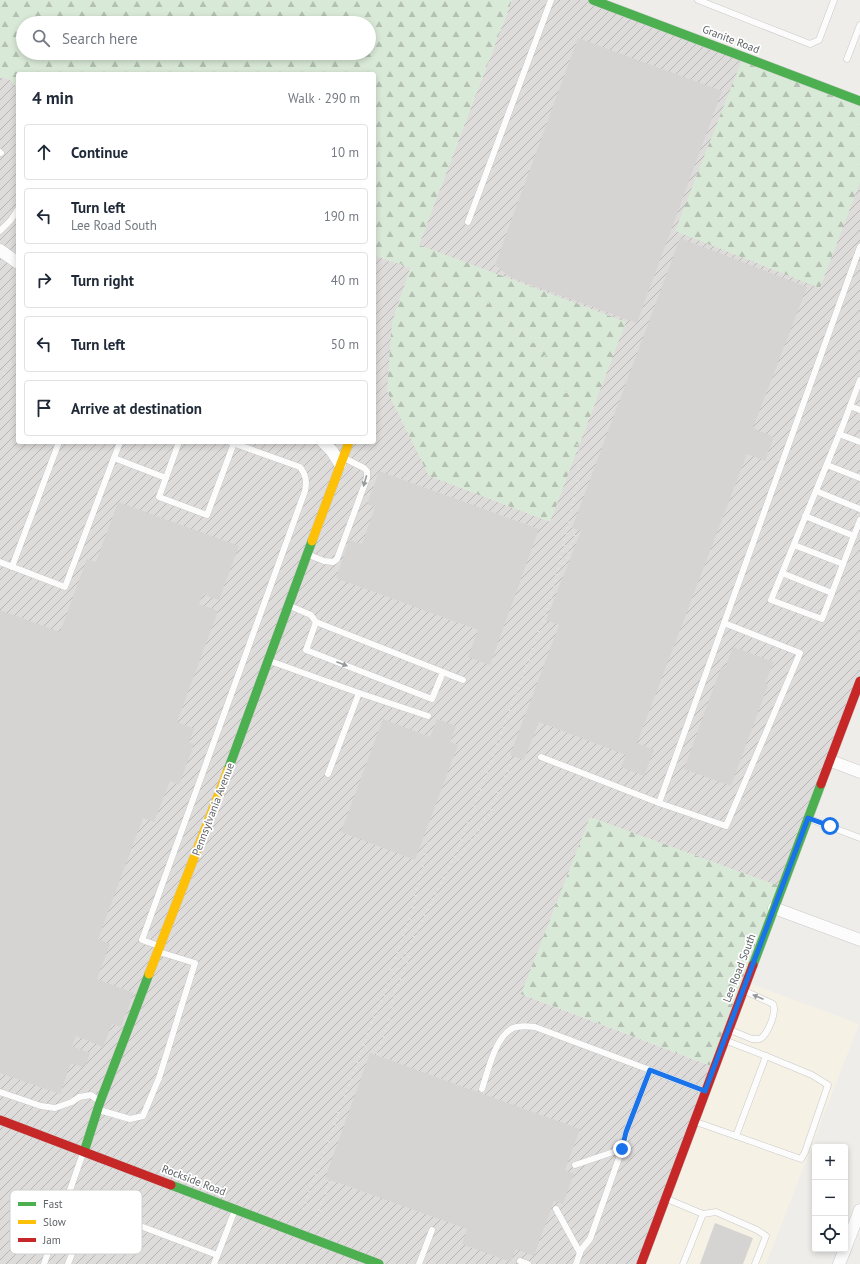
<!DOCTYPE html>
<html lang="en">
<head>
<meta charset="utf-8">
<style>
	:root { --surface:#fff; --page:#f6f6f7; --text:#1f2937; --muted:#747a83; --line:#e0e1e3 }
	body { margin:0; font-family:"PT Sans",sans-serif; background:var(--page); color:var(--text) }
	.controls { position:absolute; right:12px; bottom:12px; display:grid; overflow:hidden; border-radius:4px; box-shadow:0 2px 6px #0003 }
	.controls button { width:36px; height:36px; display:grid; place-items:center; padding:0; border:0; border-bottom:1px solid var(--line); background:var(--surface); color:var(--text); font:20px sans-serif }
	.stop { position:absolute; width:12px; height:12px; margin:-9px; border:3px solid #1a73e8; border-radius:50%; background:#fff }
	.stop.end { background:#1a73e8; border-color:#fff; box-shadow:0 1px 4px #0008 }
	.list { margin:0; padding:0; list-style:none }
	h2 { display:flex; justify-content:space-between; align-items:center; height:52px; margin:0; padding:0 16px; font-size:17px }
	h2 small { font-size:13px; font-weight:400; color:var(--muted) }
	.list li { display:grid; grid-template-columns:26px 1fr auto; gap:12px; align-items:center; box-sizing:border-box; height:56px; margin:0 8px 8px; padding:0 8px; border:1px solid var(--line); border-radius:4px }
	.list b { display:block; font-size:15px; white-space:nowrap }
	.list p { margin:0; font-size:13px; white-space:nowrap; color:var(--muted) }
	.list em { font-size:13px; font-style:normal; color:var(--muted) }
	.icon { flex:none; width:22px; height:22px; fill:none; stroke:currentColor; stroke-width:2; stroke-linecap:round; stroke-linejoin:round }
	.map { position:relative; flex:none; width:860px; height:1264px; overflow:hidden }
	.search { position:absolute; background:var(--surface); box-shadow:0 2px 6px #0003; left:16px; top:16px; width:360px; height:44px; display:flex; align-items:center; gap:10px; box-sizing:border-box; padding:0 14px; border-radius:22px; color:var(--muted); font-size:15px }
	.panel { position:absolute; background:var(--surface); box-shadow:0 2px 6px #0003; left:16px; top:72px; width:360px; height:372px; border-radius:4px }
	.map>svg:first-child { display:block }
	.commercial { fill:#f6f1e5 }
	.industrial { fill:url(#industrial-furrows) }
	.forest { fill:url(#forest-firs); fill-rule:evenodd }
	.building { fill:#d5d4d3 }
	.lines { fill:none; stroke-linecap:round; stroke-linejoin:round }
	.lane-casing { stroke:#c9c9c9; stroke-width:7 }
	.street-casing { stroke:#c9c9c9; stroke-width:13 }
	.fast-casing { stroke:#cbcbcb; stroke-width:10 }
	.slow-casing { stroke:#cbcbcb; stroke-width:10 }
	.jam-casing { stroke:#cbcbcb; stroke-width:10 }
	.lane { stroke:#fcfcfc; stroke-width:6 }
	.street { stroke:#fcfcfc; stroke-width:12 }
	.fast { stroke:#4caf50; stroke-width:9 }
	.slow { stroke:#ffc107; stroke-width:9 }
	.jam { stroke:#c62828; stroke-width:9 }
	.rail { stroke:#e3e4e3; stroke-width:3; stroke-dasharray:1 5; stroke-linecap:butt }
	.oneway { fill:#96999b }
	.route { stroke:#1a73e8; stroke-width:5 }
	.labels { text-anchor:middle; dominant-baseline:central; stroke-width:3.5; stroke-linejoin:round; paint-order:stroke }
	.street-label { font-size:11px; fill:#5f6367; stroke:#fff }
	.key { fill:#fff; stroke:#cfd0d1; stroke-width:1 }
	.key-label { font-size:11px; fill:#5f6367 }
</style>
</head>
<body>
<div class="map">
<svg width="860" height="1264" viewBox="0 0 860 1264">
	<defs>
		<pattern id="industrial-furrows" width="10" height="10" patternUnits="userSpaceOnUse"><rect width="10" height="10" fill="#dedcda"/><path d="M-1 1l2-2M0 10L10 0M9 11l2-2" fill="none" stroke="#b7b6b5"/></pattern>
		<pattern id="forest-firs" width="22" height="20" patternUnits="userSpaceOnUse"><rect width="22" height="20" fill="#d9e9d7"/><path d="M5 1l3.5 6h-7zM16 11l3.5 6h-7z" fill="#b3c0b2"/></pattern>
	</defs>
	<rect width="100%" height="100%" fill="#eeedea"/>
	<path class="commercial" d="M746 982 859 1024 766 1264H641Z"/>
	<path class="industrial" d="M512 0H594L860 101V681L782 887 521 994 714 1067 641 1264H0V77L9 79 18 88V442H374V255L410 267Z"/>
	<g class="forest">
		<path d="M0 0H512L419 245 626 322 550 522 429 476 387 391 392 322 410 268 374 255V74H18V88L9 79 0 77ZM23 23H369V53H23Z"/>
		<path d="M743 57 860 101V182L820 288 675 231Z"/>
		<path d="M590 817 782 887 714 1067 521 994Z"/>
	</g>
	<g class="building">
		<path d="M578 38 722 91 637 323 510 277 495 265Z"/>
		<path d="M680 238 807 287 753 428 774 437 765 461 747 454 637 743 654 750 644 776 621 767 626 755 539 722 524 760 510 755 559 625 546 620 581 531 572 528Z"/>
		<path d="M379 471 539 529 490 665 468 657 478 630 336 578 349 540 362 544 375 507 367 504Z"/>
		<path d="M118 502 239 546 219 600 203 594 199 604 218 611 177 722 194 729 189 742 194 744 179 785 170 781 154 822 143 818 98 939 110 944 97 979 134 993 121 1027 112 1024 103 1047 76 1036 72 1046 90 1053 86 1064 82 1067 71 1063 60 1094 0 1073V610L60 632 87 559 96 562Z"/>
		<path d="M733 647 774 662 765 684 768 685 731 786 684 769 721 667 725 668Z"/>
		<path d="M383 719 430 737 437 719 456 726 450 742 458 745 415 860 341 832Z"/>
		<path d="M370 1053 580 1129 565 1170 574 1174 563 1204 554 1201 534 1256 516 1249 511 1262 462 1244 467 1229 325 1178Z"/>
		<path d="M715 1223 753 1238 743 1264H700Z"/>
	</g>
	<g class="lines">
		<defs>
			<g id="lane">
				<path d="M698 0 810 44 819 40 834 0"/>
				<path d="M847 59 860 25"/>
				<path d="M0 152 1 153"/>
				<path d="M468 222 551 0"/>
				<path d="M0 231 11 220 18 209"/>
				<path d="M860 380 843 425 771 600 822 619 860 520"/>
				<path d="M850 406 860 410"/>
				<path d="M839 434 860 442"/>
				<path d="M179 442 159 497 207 515 234 443"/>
				<path d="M114 458 166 478"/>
				<path d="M827 465 860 478"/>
				<path d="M816 491 860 509"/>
				<path d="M805 516 854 536"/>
				<path d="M794 545 843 564"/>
				<path d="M309 555 324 561 333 562 337 559 367 478V471L364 468 344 458"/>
				<path d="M0 562 65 587 120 442"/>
				<path d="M12 567 59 442"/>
				<path d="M782 573 832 593"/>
				<path d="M290 606 311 615 316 622 463 680"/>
				<path d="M316 622 306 650 432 699 443 672"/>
				<path d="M270 661 359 693 328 774"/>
				<path d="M359 693 428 716"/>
				<path d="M541 757 659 803 726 826 800 653 724 623"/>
				<path d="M659 803 860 247"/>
				<path d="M810 819 860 838"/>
				<path d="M159 946 142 940 305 491C307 481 306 475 300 467L230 442"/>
				<path d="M730 1030 752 1039H760C768 1034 777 1012 773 1004L745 991"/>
				<path d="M482 1089C488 1071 495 1037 513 1028 520 1025 528 1026 535 1027L650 1070"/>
				<path d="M0 1092 41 1106 55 1108 72 1102 79 1097 91 1095 99 1101"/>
				<path d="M99 1110 130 1119 143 1116 159 1078 195 963 159 952"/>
				<path d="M696 1122 736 1136 766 1056 727 1041"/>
				<path d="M736 1136 801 1159 805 1152 828 1085 812 1075 766 1056"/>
				<path d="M575 1165 622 1149"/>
				<path d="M68 1198 90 1207"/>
				<path d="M667 1199 703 1214 683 1264"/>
				<path d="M556 1209 580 1253"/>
				<path d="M703 1214 716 1212 757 1230 766 1236 755 1264"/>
				<path d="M520 1261 528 1264"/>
				<path d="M44 1264 83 1153"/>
				<path d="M68 1264 90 1207 217 1255"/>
				<path d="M214 1264 235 1210"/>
				<path d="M419 1264 432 1230"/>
				<path d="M576 1264 581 1250 590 1239 624 1144 626 1132 650 1070 705 1091"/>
			</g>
			<g id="street">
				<path d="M0 250 18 263"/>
				<path d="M323 442 332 451 340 464"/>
				<path d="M831 761 860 772"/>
				<path d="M774 908 860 940"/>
				<path d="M845 1249 860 1210"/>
				<path d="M839 1264 845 1249"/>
			</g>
			<g id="fast">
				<path d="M593 0 860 101"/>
				<path d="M228 770 312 541"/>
				<path d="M753 965 821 784"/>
				<path d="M84 1152 100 1102 149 974"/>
				<path d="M171 1185 379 1264"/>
			</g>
			<g id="slow">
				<path d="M312 541 349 442"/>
				<path d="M149 974 228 770"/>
			</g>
			<g id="jam">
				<path d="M821 784 860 681"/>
				<path d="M0 1120 171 1185"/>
				<path d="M641 1264 753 965"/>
			</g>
		</defs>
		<use href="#lane" class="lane-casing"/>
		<use href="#street" class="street-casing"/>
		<use href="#fast" class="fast-casing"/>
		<use href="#slow" class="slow-casing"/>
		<use href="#jam" class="jam-casing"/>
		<use href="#lane" class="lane"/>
		<use href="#street" class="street"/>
		<use href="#fast" class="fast"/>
		<use href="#slow" class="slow"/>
		<use href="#jam" class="jam"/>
		<g class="rail">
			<path d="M0 379 8 366 18 357"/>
			<path d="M564 564 576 532"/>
			<path d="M458 860 489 814 512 761"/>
			<path d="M391 970 411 915 429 838"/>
			<path d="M377 1054 388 1025 395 993 409 956"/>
			<path d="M303 1209 374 1017 389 982 405 955 459 847 550 602 566 536 578 478 579 459 577 439 574 422 565 391 546 358 523 329 490 303 472 293 410 268 374 255"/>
			<path d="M317 1216 330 1181"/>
		</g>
	</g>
	<defs><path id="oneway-solid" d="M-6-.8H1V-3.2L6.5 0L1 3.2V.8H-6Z"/></defs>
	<g class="oneway">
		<use href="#oneway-solid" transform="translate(365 481) rotate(106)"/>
		<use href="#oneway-solid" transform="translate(342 664) rotate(21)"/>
		<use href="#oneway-solid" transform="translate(758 997) rotate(-157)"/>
	</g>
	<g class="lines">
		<path class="route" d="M622 1149 626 1132 650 1070 705 1091 808 818 830 826"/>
	</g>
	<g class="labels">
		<g class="street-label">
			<text transform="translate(731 39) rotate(21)">Granite Road</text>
			<text transform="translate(213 809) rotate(-69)">Pennsylvania Avenue</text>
			<text transform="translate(739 968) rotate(-69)">Lee Road South</text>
			<text transform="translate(194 1180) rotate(21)">Rockside Road</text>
		</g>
	</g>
	<rect x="10" y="1190" width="132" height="64" rx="6" class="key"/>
	<rect x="18" y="1202" width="18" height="4" fill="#4caf50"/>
	<rect x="18" y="1220" width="18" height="4" fill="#ffc107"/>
	<rect x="18" y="1238" width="18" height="4" fill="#c62828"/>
	<g class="key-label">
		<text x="43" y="1208">Fast</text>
		<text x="43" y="1226">Slow</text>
		<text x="43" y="1244">Jam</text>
	</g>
</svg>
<div class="controls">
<button>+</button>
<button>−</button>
<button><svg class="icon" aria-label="locate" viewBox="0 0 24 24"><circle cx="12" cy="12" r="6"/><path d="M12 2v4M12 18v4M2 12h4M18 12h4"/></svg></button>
</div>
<div class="stop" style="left:830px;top:826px"></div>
<div class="stop end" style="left:622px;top:1149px"></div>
<div class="search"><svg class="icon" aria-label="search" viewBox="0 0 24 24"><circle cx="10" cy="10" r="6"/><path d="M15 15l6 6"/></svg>Search here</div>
<section class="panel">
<h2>4 min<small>Walk · 290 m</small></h2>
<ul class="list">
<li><svg class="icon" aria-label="ahead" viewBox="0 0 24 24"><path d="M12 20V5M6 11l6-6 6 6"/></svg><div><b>Continue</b></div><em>10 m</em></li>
<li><svg class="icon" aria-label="left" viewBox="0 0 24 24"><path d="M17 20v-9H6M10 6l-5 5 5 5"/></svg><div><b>Turn left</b><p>Lee Road South</p></div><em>190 m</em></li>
<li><svg class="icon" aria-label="right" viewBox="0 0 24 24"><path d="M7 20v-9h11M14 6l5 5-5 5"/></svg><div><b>Turn right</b></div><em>40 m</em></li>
<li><svg class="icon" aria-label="left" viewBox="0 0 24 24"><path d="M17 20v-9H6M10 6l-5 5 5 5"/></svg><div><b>Turn left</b></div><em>50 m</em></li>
<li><svg class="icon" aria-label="arrive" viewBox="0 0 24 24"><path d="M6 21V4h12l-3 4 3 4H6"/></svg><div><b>Arrive at destination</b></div></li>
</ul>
</section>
</div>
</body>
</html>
